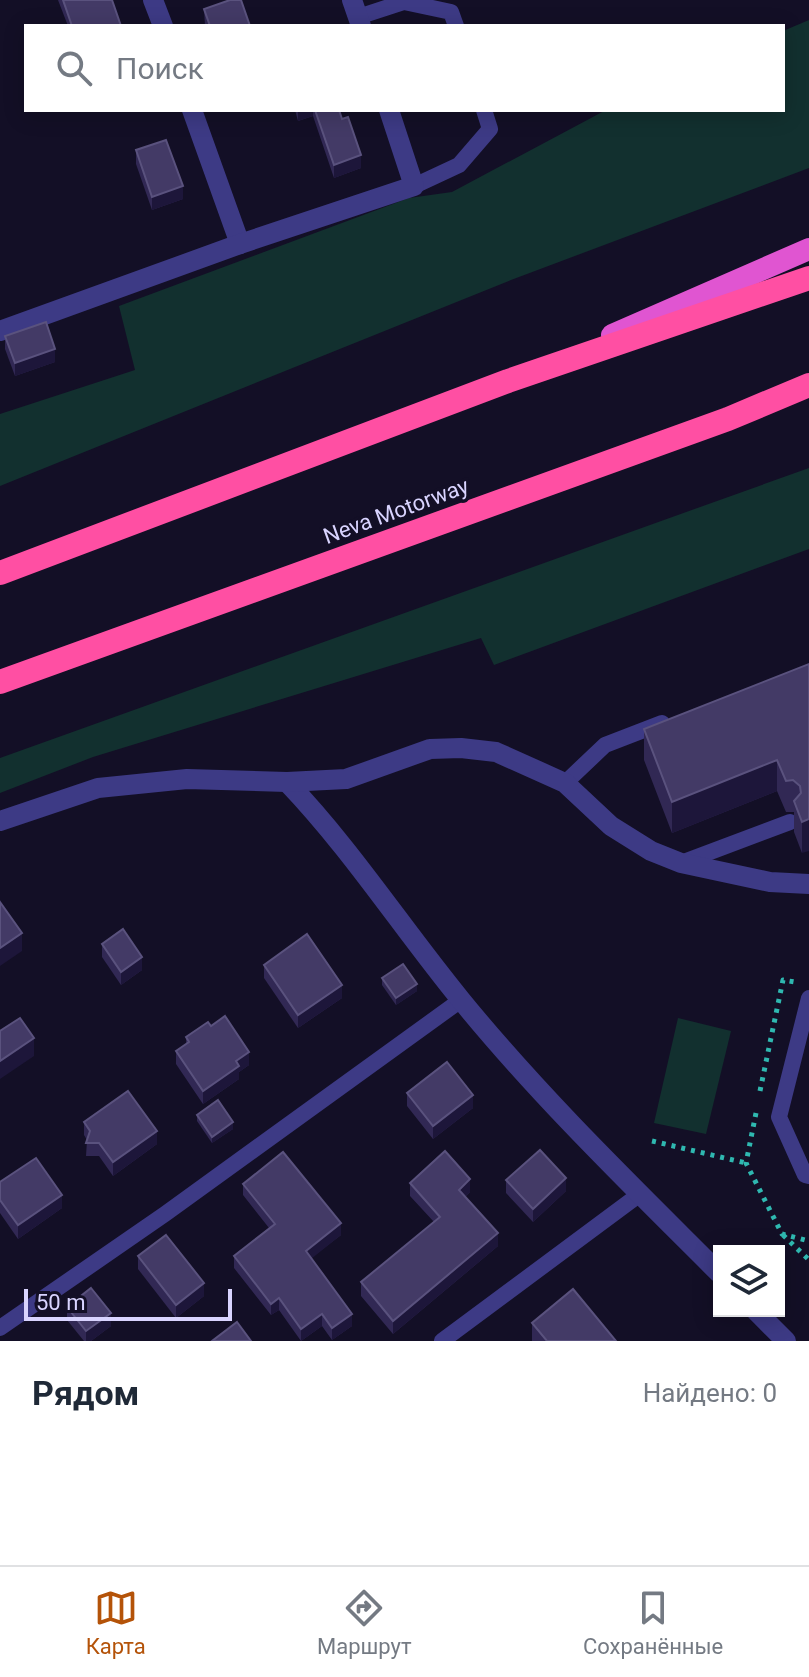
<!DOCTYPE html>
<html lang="ru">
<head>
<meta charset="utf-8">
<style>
	:root { --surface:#fff; --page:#f2f2f3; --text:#1f2937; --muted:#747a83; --line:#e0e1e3; --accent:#b45309 }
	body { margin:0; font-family:Roboto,sans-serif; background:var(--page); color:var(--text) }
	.controls { position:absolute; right:24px; bottom:24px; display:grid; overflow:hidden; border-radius:0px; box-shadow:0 4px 20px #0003 }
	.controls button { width:72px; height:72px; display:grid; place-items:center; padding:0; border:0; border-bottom:2px solid var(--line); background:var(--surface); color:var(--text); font:40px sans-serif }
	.scale { position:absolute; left:24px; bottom:20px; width:208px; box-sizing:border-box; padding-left:8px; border:4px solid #d9d4ff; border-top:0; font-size:22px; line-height:28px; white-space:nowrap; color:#d9d4ff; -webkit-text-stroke:6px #130f26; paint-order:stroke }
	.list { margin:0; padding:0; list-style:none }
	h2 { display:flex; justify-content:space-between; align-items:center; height:104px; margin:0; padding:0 32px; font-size:34px }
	h2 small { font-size:26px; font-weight:400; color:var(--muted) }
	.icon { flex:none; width:44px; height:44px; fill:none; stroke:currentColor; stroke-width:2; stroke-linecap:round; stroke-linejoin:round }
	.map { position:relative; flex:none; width:809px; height:1341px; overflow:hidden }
	.search { position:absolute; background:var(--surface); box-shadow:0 4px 20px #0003; left:24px; right:24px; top:24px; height:88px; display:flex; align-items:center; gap:20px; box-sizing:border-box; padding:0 28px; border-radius:0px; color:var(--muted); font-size:30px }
	.sheet { height:224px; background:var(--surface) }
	nav { display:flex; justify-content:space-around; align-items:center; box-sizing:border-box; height:112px; border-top:2px solid var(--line); background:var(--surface); font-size:22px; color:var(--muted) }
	nav a { display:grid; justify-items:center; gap:4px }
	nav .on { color:var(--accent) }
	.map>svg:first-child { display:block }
	.green { fill:#12302f }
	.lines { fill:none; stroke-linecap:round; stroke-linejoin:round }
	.path { stroke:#2fb8b0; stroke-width:5; stroke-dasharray:4 6; stroke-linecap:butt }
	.service { stroke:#3d3a85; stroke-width:16 }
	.minor { stroke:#3d3a85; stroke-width:20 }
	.trunk { stroke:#e055d1; stroke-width:22 }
	.motorway { stroke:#ff4fa3; stroke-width:24 }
	.wall { fill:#312854 }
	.shaded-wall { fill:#1d163a }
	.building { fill:#433a66; stroke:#5a527e; stroke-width:2 }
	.labels { text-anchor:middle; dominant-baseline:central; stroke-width:7; stroke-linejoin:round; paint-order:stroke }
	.street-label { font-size:22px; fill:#d9d4ff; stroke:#130f26 }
</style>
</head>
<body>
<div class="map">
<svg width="809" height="1341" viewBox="0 0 809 1341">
	<rect width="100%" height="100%" fill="#130f26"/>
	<g class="green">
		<path d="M809 20V168L511 280 0 486V414L135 370 119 306 409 198 452 192 606 110H783V31Z"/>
		<path d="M809 468V549L494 665 481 638 93 757 0 793V758Z"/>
		<path d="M678 1018 731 1031 706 1134 654 1123Z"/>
	</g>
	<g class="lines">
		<g class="path">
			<path d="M760 1091 783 980 795 982"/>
			<path d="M756 1113 746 1163 782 1234 809 1241"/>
			<path d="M652 1141 746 1163"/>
			<path d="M783 1235 809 1260"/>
		</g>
		<g class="service">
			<path d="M358 17 404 2 451 12 456 26"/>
			<path d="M414 186 459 165 490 129 484 110"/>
			<path d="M565 783 605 745 662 723"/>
			<path d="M681 863 790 822"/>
			<path d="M809 998 779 1117 805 1175 809 1176"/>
			<path d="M0 1328 165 1214 461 1000"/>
			<path d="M442 1341 640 1194"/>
		</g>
		<g class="minor">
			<path d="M153 0 163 26"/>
			<path d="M352 0 361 26"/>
			<path d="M192 110 240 244"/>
			<path d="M0 331 240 244 414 186 389 110"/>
			<path d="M287 782C352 850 402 928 461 1000 540 1097 631 1185 719 1273"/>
			<path d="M0 821 98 788 187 779 287 782 346 779 430 749 461 748 496 752 565 783 611 826 651 851 681 863 770 882 809 884"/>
			<path d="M756 1311 786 1341"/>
		</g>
		<path class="trunk" d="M612 335 809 249"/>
		<g class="motorway">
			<path d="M0 573 508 381 809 278"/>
			<path d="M0 682 728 419 809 385"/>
		</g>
	</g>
	<g class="wall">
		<path d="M58 0H112L121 26H68Z"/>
		<path d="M204 9 250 26H205Z"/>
		<path d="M295 110H339L361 168 334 178 313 116 298 121Z"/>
		<path d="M136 150 183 199 152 210 136 164Z"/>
		<path d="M5 336 55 362 15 376 5 349Z"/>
		<path d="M809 664 802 853 794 832V812H786L777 791 672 833 644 760V729Z"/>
		<path d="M102 944 142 970 121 985 102 957Z"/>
		<path d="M264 965 342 998 298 1028 264 978Z"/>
		<path d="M382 978 417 991 396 1005 382 985Z"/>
		<path d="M211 1026 249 1065 239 1072V1079L203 1104 176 1064V1051L186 1044V1037Z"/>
		<path d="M407 1093 473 1108 433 1139 407 1106Z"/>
		<path d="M197 1115 233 1129 212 1143 197 1121Z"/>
		<path d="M84 1122 157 1144 113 1176 99 1156H86L87 1140 84 1135Z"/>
		<path d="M506 1180 566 1191 533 1222 506 1193Z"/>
		<path d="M0 1182 62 1208 18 1239 0 1213Z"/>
		<path d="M410 1183 470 1192 465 1197 498 1246 393 1334 361 1296V1282L434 1222 410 1196Z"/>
		<path d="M243 1184 341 1235 311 1258 352 1326 332 1340 322 1326 301 1341 279 1310 271 1315 234 1268V1256L269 1228 243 1195Z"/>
		<path d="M138 1256 204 1296 176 1318 138 1269Z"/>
		<path d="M67 1307 111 1326 91 1341H84L67 1320Z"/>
		<path d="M532 1323 616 1341H532Z"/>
	</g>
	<g class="shaded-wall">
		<path d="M298 110H313V116L298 121Z"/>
		<path d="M361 155V168L334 178V165Z"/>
		<path d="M183 186V199L152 210V197Z"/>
		<path d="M55 349V362L15 376V363Z"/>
		<path d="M777 760V791L672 833V802Z"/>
		<path d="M809 819V851L802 853V822Z"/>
		<path d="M22 933V951L0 966V948Z"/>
		<path d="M142 957V970L121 985V972Z"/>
		<path d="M417 984V991L396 1005V998Z"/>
		<path d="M342 985V998L298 1028V1015Z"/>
		<path d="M34 1038V1056L0 1079V1061Z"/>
		<path d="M249 1052V1065L239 1072V1079L203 1104V1091L236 1061Z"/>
		<path d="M473 1095V1108L433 1139V1126Z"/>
		<path d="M233 1122V1129L212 1143V1137Z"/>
		<path d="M157 1131V1144L113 1176V1162Z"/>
		<path d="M566 1178V1191L533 1222V1209Z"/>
		<path d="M470 1179V1192L459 1203V1190Z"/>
		<path d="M62 1195V1208L18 1239V1225Z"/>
		<path d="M341 1223V1235L306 1263V1251Z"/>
		<path d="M498 1233V1246L393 1334V1321Z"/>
		<path d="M204 1283V1296L176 1318V1305Z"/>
		<path d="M279 1298V1310L271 1315V1304Z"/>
		<path d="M111 1313V1326L91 1341H86V1331Z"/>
		<path d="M322 1314V1326L301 1341V1329Z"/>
		<path d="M352 1314V1326L332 1340V1328Z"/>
	</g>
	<g class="building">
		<path d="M63 0H112L121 26H72Z"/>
		<path d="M230 0H241L250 26H210L204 9Z"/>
		<path d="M315 110H339L342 119 348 117 361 155 334 165Z"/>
		<path d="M166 140 183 186 152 197 136 150Z"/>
		<path d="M46 322 55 349 15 363 5 336Z"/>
		<path d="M809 664V819L802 822 794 801 801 793 800 786 793 780 786 781 777 760 672 802 644 729Z"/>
		<path d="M0 902 22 933 0 948Z"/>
		<path d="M123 929 142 957 121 972 102 944Z"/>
		<path d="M307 934 342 985 298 1015 264 965Z"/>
		<path d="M403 964 417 984 396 998 382 978Z"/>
		<path d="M225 1016 249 1052 236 1061 239 1066 203 1091 176 1051 189 1042 186 1037 208 1022 211 1026Z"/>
		<path d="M20 1018 34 1038 0 1061V1031Z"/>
		<path d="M447 1062 473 1095 433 1126 407 1093Z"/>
		<path d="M128 1091 157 1131 113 1162 99 1143H86L90 1131 84 1122Z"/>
		<path d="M218 1100 233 1122 212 1137 197 1115Z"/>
		<path d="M540 1150 566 1178 533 1209 506 1180Z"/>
		<path d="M445 1151 470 1179 459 1190 498 1233 393 1321 361 1282 440 1217 410 1183Z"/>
		<path d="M283 1152 341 1223 306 1251 352 1314 332 1328 322 1314 301 1329 279 1298 271 1304 234 1256 275 1224 243 1184Z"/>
		<path d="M36 1158 62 1195 18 1225 0 1200V1182Z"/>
		<path d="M166 1235 204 1283 176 1305 138 1256Z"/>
		<path d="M91 1288 111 1313 86 1331 67 1307Z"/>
		<path d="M573 1289 616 1341H547L532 1323Z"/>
		<path d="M237 1322 251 1341H212Z"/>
	</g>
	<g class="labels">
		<g class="street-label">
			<text transform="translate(396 511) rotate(-20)">Neva Motorway</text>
		</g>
	</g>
</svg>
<div class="controls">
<button><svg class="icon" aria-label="layers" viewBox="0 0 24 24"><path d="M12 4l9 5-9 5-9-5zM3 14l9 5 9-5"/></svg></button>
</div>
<div class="scale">50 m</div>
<div class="search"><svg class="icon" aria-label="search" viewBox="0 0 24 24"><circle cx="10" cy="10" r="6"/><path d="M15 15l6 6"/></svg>Поиск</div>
</div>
<section class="sheet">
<h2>Рядом<small>Найдено: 0</small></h2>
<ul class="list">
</ul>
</section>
<nav>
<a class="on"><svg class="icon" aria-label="map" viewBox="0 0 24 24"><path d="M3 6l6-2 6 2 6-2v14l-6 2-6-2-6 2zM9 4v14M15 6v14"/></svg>Карта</a>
<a><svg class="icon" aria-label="directions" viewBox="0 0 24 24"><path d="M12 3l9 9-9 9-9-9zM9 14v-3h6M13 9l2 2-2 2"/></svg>Маршрут</a>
<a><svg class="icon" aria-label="saved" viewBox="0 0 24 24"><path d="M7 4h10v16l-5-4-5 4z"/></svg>Сохранённые</a>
</nav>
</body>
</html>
